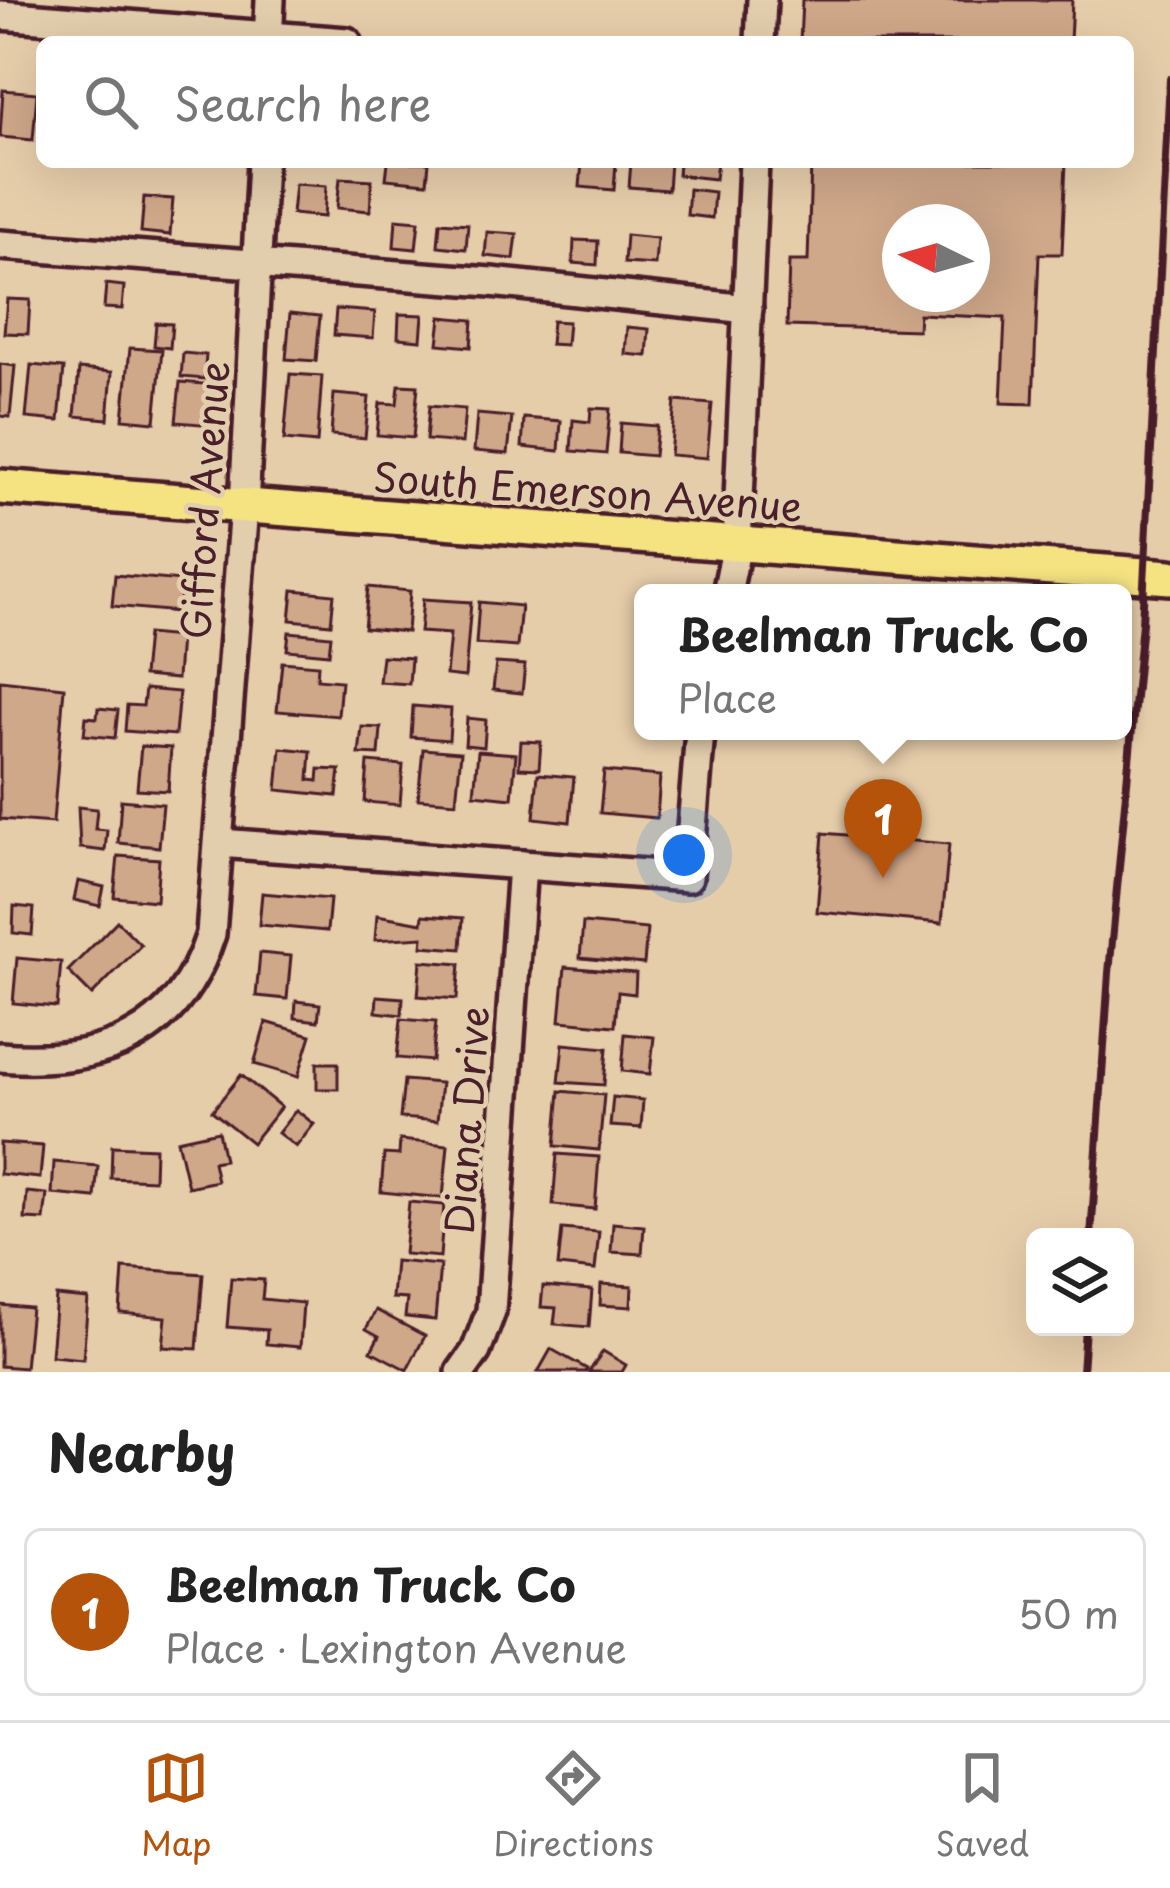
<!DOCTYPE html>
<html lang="en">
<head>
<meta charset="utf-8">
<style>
	:root { --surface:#fff; --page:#f6f6f6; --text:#222; --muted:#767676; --line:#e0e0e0; --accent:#b45309 }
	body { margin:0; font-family:"Playpen Sans",sans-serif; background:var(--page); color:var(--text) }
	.controls { position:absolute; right:36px; bottom:36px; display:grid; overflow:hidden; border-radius:18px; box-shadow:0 12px 48px #0002 }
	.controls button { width:108px; height:108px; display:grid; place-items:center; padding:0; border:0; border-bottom:3px solid var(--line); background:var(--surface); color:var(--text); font:60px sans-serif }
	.compass { position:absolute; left:882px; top:204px; width:108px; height:108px; border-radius:50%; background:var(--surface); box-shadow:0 12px 48px #0002; rotate:275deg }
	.you { position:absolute; left:684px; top:855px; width:42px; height:42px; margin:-30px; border:9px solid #fff; border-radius:50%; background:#1a73e8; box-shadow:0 0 0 18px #1a73e833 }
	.badge { display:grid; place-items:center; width:78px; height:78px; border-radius:50%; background:var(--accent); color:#fff; font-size:39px; font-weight:700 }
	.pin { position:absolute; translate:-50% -99px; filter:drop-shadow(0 3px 6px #0008) }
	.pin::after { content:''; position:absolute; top:63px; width:42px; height:36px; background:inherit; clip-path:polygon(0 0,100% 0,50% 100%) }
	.popup { position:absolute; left:634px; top:584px; width:498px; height:156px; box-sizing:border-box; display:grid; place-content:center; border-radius:18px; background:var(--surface); filter:drop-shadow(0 3px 9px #0005); font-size:39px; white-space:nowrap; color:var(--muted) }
	.popup b { font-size:45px; color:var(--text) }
	.popup::after { content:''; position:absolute; left:50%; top:100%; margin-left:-24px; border:24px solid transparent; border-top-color:var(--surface) }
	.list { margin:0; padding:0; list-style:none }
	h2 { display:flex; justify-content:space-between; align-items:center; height:156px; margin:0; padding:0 48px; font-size:51px }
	h2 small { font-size:39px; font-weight:400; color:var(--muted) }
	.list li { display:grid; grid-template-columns:78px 1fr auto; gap:36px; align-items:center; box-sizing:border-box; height:168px; margin:0 24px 24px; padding:0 24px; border:3px solid var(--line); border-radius:18px }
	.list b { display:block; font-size:45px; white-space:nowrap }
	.list p { margin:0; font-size:39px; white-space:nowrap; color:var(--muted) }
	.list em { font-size:39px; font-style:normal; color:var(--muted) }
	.icon { flex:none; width:66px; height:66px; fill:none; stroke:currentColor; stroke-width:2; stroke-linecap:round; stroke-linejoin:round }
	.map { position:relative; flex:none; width:1170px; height:1372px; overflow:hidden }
	.search { position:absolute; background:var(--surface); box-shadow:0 12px 48px #0002; left:36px; right:36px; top:36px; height:132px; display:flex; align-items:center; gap:30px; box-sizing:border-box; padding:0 42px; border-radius:18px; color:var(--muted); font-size:45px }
	.sheet { height:348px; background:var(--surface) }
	nav { display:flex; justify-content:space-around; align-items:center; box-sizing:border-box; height:168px; border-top:3px solid var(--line); background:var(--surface); font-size:33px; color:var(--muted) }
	nav a { display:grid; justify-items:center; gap:6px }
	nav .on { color:var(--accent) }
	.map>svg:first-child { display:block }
	.building { fill:#cfa789; stroke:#4a1f2b; stroke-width:3; fill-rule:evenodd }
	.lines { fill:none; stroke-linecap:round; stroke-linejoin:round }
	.minor-casing { stroke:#4a1f2b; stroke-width:36 }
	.major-casing { stroke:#4a1f2b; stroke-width:42 }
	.minor { stroke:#e2cdac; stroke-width:27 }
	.major { stroke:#f5e382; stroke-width:33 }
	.rail { stroke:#4a1f2b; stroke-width:8 }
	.labels { text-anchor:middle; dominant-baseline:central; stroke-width:9; stroke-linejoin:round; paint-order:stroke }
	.street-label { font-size:39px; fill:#4a1f2b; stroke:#e2cdac }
</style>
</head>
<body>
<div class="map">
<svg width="1170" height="1372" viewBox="0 0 1170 1372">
	<rect width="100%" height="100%" fill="#e6cdaa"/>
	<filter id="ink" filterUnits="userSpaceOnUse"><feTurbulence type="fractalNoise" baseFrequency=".00833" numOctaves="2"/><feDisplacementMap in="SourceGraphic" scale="24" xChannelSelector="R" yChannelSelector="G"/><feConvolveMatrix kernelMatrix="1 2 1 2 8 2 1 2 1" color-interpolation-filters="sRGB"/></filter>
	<g filter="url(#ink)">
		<g class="building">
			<path d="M802 0H1072L1070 42H800Z"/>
			<path d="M3 90 37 93 33 140 0 137Z"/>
			<path d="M388 162H429L427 183 386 179Z"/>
			<path d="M582 162H616L614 190 580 187Z"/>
			<path d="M631 162H670L668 190 629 187Z"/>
			<path d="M679 162H717L715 179 678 175Z"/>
			<path d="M811 162H1066L1062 254H1039L1033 404 1001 403 1005 318 919 314 918 330 787 326 789 261H808ZM900 222H972V294H900Z"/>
			<path d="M340 178 372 180 370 211 337 208Z"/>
			<path d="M295 184 326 186 324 217 292 214Z"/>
			<path d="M689 189 714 192 712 218 687 215Z"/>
			<path d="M144 197 173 199 170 235 141 232Z"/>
			<path d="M396 219 419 221 416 249 394 247Z"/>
			<path d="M440 222 468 224 466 249 438 246Z"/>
			<path d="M487 232 517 234 514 259 485 256Z"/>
			<path d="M626 235 657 238 655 265 624 263Z"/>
			<path d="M574 240 598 241 597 265 573 263Z"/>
			<path d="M106 284 124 286 122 309 104 308Z"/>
			<path d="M7 299 30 300 28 334 4 333Z"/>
			<path d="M336 309 375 312 373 338 334 335Z"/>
			<path d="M290 313 320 316 316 361 286 359Z"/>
			<path d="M399 314 423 315 421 340 398 338Z"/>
			<path d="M441 317 473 320 471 347 438 344Z"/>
			<path d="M552 321 568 322 566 345 550 344Z"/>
			<path d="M156 323 172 324 170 348 154 346Z"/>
			<path d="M627 327 649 329 647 356 625 354Z"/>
			<path d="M130 348 162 350 155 422 123 419Z"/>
			<path d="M183 353 206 355 204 379 181 377Z"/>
			<path d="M0 364 15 366 10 417 0 416Z"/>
			<path d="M31 365 64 368 59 421 26 418Z"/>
			<path d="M79 369 112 372 108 419 75 416Z"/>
			<path d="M290 374 322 376 317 443 284 440Z"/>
			<path d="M180 382 216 385 212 425 176 422Z"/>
			<path d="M399 385 418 386 413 438 377 435 380 403 397 404Z"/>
			<path d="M334 394 369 397 365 438 331 435Z"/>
			<path d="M675 401 712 404 707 458 670 455Z"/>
			<path d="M429 406 465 409 462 443 426 440Z"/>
			<path d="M591 408 610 409 606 454 571 451 573 420 590 422Z"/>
			<path d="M477 414 512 417 508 454 474 451Z"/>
			<path d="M524 418 561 421 559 451 522 447Z"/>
			<path d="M621 423 657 426 654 456 619 453Z"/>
			<path d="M115 575 182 581 179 612 112 606Z"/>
			<path d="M368 587 410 591 407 632 364 628Z"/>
			<path d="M293 590 334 594 331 624 290 620Z"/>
			<path d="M423 599 471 602 465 677 446 675 450 634 420 632Z"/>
			<path d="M479 602 521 606 517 647 476 644Z"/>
			<path d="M289 632 331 636 329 654 287 650Z"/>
			<path d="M147 634 180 637 177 679 143 676Z"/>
			<path d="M382 656 411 658 409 684 379 682Z"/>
			<path d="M282 662 318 665 317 679 341 681 338 716 277 711Z"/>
			<path d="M496 663 525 665 522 693 493 690Z"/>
			<path d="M0 680 64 687 53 823 0 819Z"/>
			<path d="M145 689 179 692 175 735 125 731 127 705 143 706Z"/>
			<path d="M413 706 451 709 449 740 411 737Z"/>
			<path d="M98 708 118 710 115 738 84 735 86 717 97 718Z"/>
			<path d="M467 718 486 720 484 747 465 745Z"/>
			<path d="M362 727 381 728 379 755 359 754Z"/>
			<path d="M521 741 541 742 539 769 519 768Z"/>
			<path d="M141 746 171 748 168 791 137 789Z"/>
			<path d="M281 748 311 751 309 780 318 781 319 769 340 770 337 796 277 790Z"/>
			<path d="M423 749 461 752 456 802 418 799Z"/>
			<path d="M478 751 516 754 512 798 474 794Z"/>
			<path d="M368 762 403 765 400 805 365 802Z"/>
			<path d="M604 771 660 776 657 818 600 813Z"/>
			<path d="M538 774 574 777 570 822 534 818Z"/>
			<path d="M121 800 163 804 159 847 118 843Z"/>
			<path d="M78 807 97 809 95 829 107 830 105 851 80 848Z"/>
			<path d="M823 833 949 844 942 923 817 912Z"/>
			<path d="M118 856 159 859 156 901 114 897Z"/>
			<path d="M78 881 104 887 100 906 74 900Z"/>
			<path d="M262 893 330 899 327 931 259 925Z"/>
			<path d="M14 906 34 908 32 935 13 933Z"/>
			<path d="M377 915 422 923 423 915 463 918 461 949 422 946 423 937 375 940Z"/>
			<path d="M117 921 141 945 92 995 68 971Z"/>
			<path d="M583 923 647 929 644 964 580 958Z"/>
			<path d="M260 953 291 956 287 999 256 996Z"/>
			<path d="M17 958 61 962 57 1007 13 1003Z"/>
			<path d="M421 961 460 964 457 999 418 996Z"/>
			<path d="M565 967 636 973 635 994 618 992 615 1026 560 1021Z"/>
			<path d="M377 996 403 998 402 1015 376 1012Z"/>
			<path d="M296 1001 320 1004 318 1021 295 1018Z"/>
			<path d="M401 1019 436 1022 432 1061 397 1058Z"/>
			<path d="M266 1022 311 1035 298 1077 254 1064Z"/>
			<path d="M625 1034 654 1037 650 1074 622 1071Z"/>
			<path d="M563 1044 607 1048 604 1085 559 1082Z"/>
			<rect x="317" y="1063" width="21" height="26"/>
			<path d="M241 1075 281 1107 252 1143 212 1111Z"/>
			<path d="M404 1080 441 1083 437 1121 400 1118Z"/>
			<path d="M560 1091 604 1095 599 1150 555 1146Z"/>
			<path d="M613 1097 643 1100 641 1128 610 1126Z"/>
			<path d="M296 1110 314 1124 296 1147 278 1133Z"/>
			<path d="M218 1131 224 1160 213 1162 217 1181 188 1187 177 1140Z"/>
			<path d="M400 1140 448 1145 443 1198 381 1192 384 1154 399 1155Z"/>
			<path d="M0 1143 43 1146 40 1178 0 1174Z"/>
			<path d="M112 1146 155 1148 154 1180 111 1178Z"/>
			<path d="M557 1154 599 1157 595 1209 553 1205Z"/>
			<path d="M54 1162 98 1166 95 1198 52 1194Z"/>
			<path d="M27 1192 47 1194 44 1220 25 1219Z"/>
			<path d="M409 1202 444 1205 440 1257 404 1254Z"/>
			<path d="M613 1223 644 1226 642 1254 611 1252Z"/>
			<path d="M562 1229 599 1232 595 1270 558 1266Z"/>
			<path d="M395 1261 440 1265 435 1320 405 1317 407 1299 392 1298Z"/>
			<path d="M123 1268 203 1274 197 1349 163 1347 166 1317 120 1313Z"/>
			<path d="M231 1278 264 1280 262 1299 303 1303 300 1347 266 1344 267 1330 227 1327Z"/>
			<path d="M601 1284 632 1286 631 1307 600 1305Z"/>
			<path d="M543 1286 592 1290 589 1327 554 1324 556 1308 541 1307Z"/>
			<path d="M56 1296 88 1299 83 1359 51 1356Z"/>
			<path d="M0 1305 31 1308 25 1368 0 1366Z"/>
			<path d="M376 1310 425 1336 407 1370 371 1351 379 1336 366 1329Z"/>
			<path d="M551 1349 587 1369 586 1372H538Z"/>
			<path d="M603 1351 626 1365 622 1372H589Z"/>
		</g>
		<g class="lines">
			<defs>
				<g id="minor">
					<path d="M0 15 347 42"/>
					<path d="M268 42 270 0"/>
					<path d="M760 42 762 0"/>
					<path d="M0 245 491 282 748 309"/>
					<path d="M727 593 737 544 754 162"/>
					<path d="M219 843 688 877 700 731"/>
					<path d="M0 1057C101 1065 178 1037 211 934L244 506 262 162"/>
					<path d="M461 1372 476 1351 491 1311 522 865"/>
				</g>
				<path id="major" d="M0 487 1170 577"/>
			</defs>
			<use href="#minor" class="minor-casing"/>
			<use href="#major" class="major-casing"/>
			<use href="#minor" class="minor"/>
			<use href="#major" class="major"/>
			<g class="rail">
				<path d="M1091 1237 1109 973 1142 623 1170 79"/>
				<path d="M1082 1372 1085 1327"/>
			</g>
		</g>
	</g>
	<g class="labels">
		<g class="street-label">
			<text transform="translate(588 490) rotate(4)">South Emerson Avenue</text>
			<text transform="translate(203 500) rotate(-86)">Gifford Avenue</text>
			<text transform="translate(465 1120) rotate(-86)">Diana Drive</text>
		</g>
	</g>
</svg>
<div class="controls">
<button><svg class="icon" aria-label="layers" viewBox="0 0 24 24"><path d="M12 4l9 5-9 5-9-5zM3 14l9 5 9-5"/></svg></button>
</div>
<svg class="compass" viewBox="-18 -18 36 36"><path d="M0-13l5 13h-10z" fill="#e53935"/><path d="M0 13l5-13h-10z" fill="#767676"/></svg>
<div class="you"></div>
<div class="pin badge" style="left:883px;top:878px">1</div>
<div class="popup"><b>Beelman Truck Co</b>Place</div>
<div class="search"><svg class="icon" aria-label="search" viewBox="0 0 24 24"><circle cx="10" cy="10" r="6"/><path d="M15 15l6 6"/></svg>Search here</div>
</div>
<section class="sheet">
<h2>Nearby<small></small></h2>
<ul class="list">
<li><span class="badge">1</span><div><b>Beelman Truck Co</b><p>Place · Lexington Avenue</p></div><em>50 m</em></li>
</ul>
</section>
<nav>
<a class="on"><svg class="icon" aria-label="map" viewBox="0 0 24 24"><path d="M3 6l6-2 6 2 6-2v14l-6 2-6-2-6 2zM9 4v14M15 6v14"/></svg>Map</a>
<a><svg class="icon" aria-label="directions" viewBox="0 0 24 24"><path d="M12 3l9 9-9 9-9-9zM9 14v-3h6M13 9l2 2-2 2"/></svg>Directions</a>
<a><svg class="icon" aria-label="saved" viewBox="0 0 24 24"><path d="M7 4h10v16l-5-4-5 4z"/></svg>Saved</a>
</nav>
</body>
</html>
